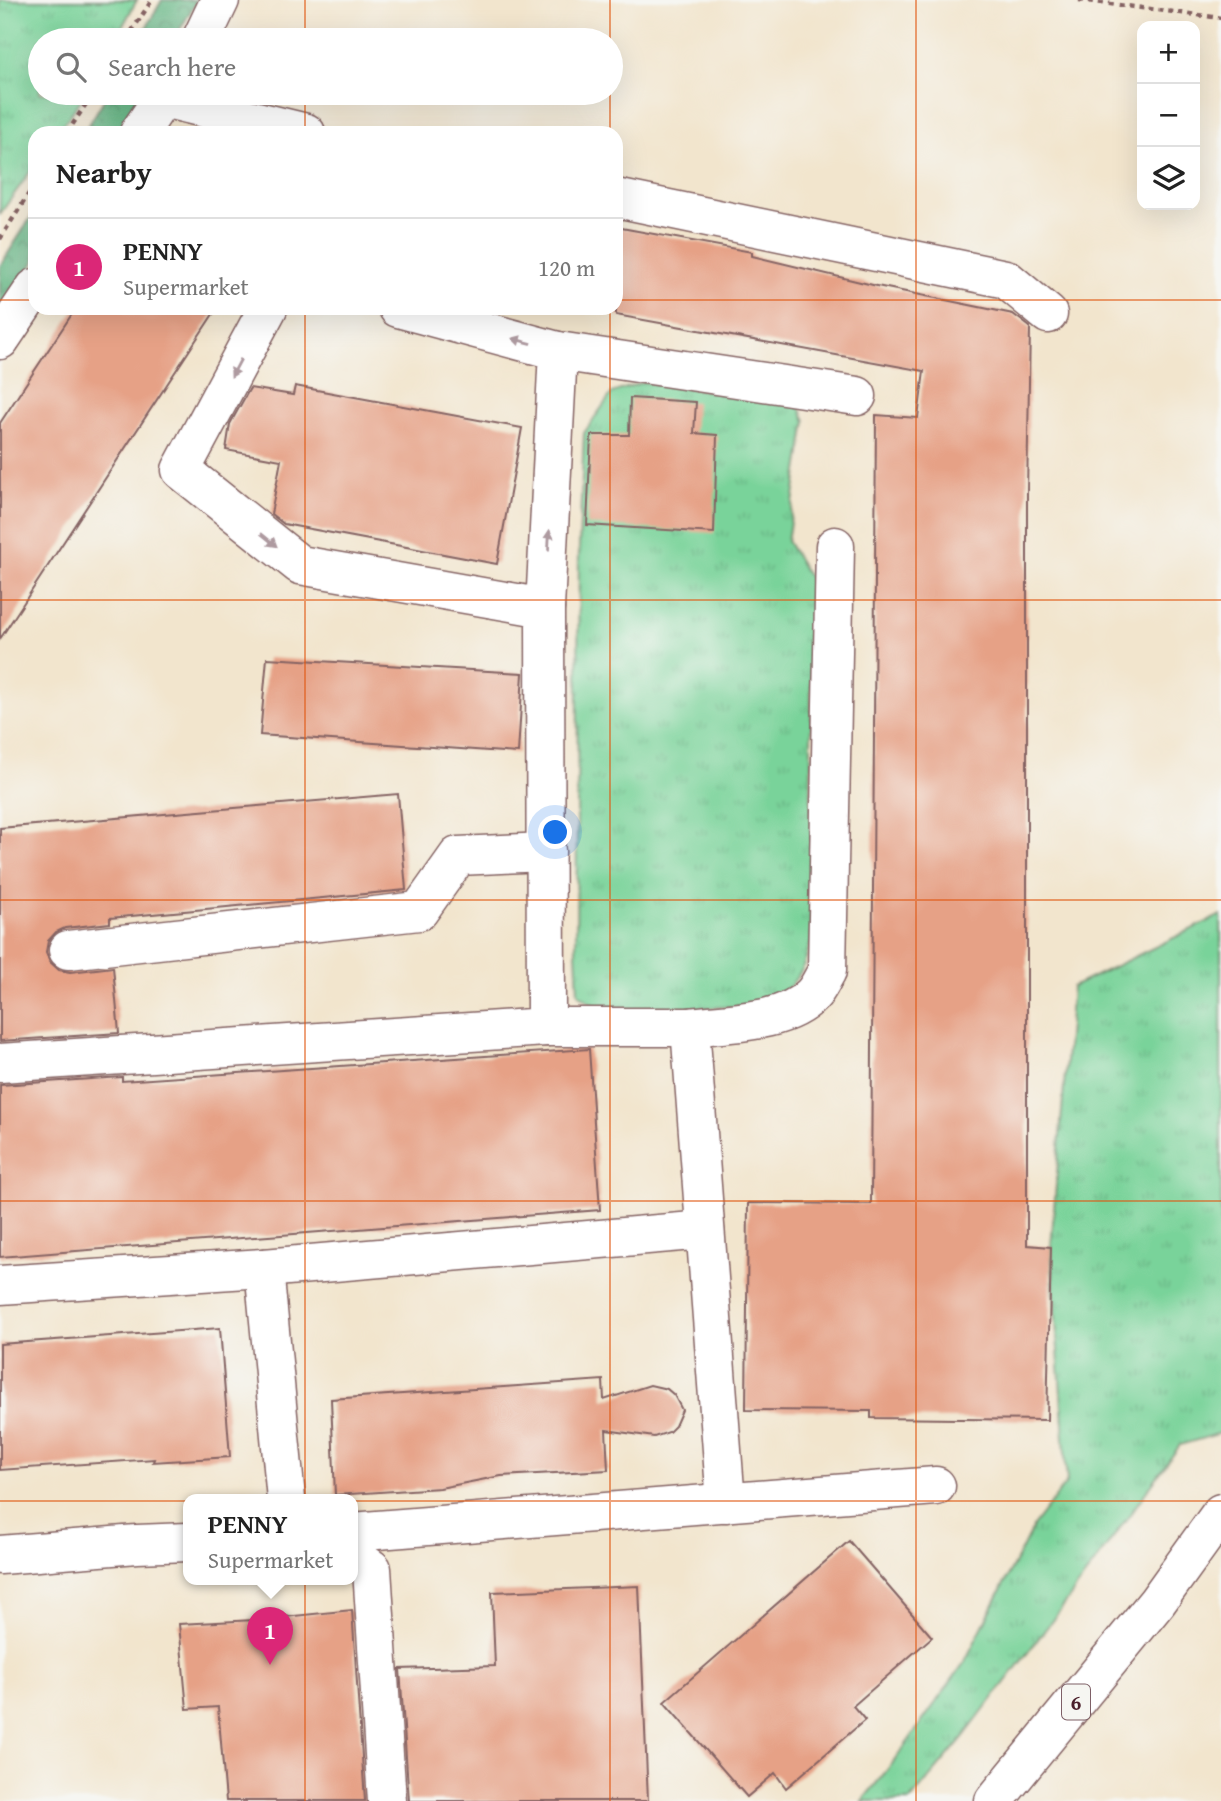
<!DOCTYPE html>
<html lang="en">
<head>
<meta charset="utf-8">
<style>
	:root { --surface:#fff; --page:#f6f6f6; --text:#222; --muted:#767676; --line:#e0e0e0; --accent:#db2777 }
	body { margin:0; font-family:"Gentium Book Plus",serif; background:var(--page); color:var(--text) }
	.controls { position:absolute; right:21px; top:21px; display:grid; overflow:hidden; border-radius:14px; box-shadow:0 7px 28px #0002 }
	.controls button { width:63px; height:63px; display:grid; place-items:center; padding:0; border:0; border-bottom:2px solid var(--line); background:var(--surface); color:var(--text); font:35px sans-serif }
	.you { position:absolute; left:556px; top:833px; width:24px; height:24px; margin:-18px; border:5px solid #fff; border-radius:50%; background:#1a73e8; box-shadow:0 0 0 10px #1a73e833 }
	.badge { display:grid; place-items:center; width:46px; height:46px; border-radius:50%; background:var(--accent); color:#fff; font-size:23px; font-weight:700 }
	.pin { position:absolute; translate:-50% -58px; filter:drop-shadow(0 2px 4px #0008) }
	.pin::after { content:''; position:absolute; top:37px; width:24px; height:21px; background:inherit; clip-path:polygon(0 0,100% 0,50% 100%) }
	.popup { position:absolute; left:183px; top:1494px; width:175px; height:91px; box-sizing:border-box; display:grid; place-content:center; border-radius:14px; background:var(--surface); filter:drop-shadow(0 2px 5px #0005); font-size:23px; white-space:nowrap; color:var(--muted) }
	.popup b { font-size:26px; color:var(--text) }
	.popup::after { content:''; position:absolute; left:50%; top:100%; margin-left:-14px; border:14px solid transparent; border-top-color:var(--surface) }
	.list { margin:0; padding:0; list-style:none }
	h2 { display:flex; justify-content:space-between; align-items:center; height:91px; margin:0; padding:0 28px; font-size:30px }
	h2 small { font-size:23px; font-weight:400; color:var(--muted) }
	.list li { display:grid; grid-template-columns:46px 1fr auto; gap:21px; align-items:center; box-sizing:border-box; height:98px; padding:0 28px; border-top:2px solid var(--line) }
	.list b { display:block; font-size:26px; white-space:nowrap }
	.list p { margin:0; font-size:23px; white-space:nowrap; color:var(--muted) }
	.list em { font-size:23px; font-style:normal; color:var(--muted) }
	.icon { flex:none; width:38px; height:38px; fill:none; stroke:currentColor; stroke-width:2; stroke-linecap:round; stroke-linejoin:round }
	.map { position:relative; flex:none; width:1221px; height:1801px; overflow:hidden }
	.search { position:absolute; background:var(--surface); box-shadow:0 7px 28px #0002; left:28px; top:28px; width:595px; height:77px; display:flex; align-items:center; gap:18px; box-sizing:border-box; padding:0 24px; border-radius:38px; color:var(--muted); font-size:26px }
	.panel { position:absolute; background:var(--surface); box-shadow:0 7px 28px #0002; left:28px; top:126px; width:595px; height:189px; border-radius:21px }
	.map>svg:first-child { display:block }
	.grass { fill:url(#grass-tufts); stroke:#627962; stroke-width:2 }
	.forest { fill:url(#forest-crowns); stroke:#566a56; stroke-width:2 }
	.building { fill:#e6a186 }
	.lines { fill:none; stroke-linecap:round; stroke-linejoin:round }
	.minor-casing { stroke:#856464; stroke-width:41 }
	.major-casing { stroke:#856464; stroke-width:41 }
	.path { stroke:#856464; stroke-width:4.5; stroke-dasharray:5 5; stroke-linecap:butt }
	.minor { stroke:#fff; stroke-width:38 }
	.major { stroke:#fff; stroke-width:38 }
	.oneway { fill:#ae9aa0 }
	.grid { fill:none; stroke:#e0560e; stroke-width:2; stroke-opacity:0.55 }
	.labels { text-anchor:middle; dominant-baseline:central; stroke-width:5; stroke-linejoin:round; paint-order:stroke }
	.shield { fill:#f6f6f2; stroke:#7e6067; stroke-width:2 }
	.shield-label { font-size:21px; font-weight:bold; fill:#4a1f2b }
</style>
</head>
<body>
<div class="map">
<svg width="1221" height="1801" viewBox="0 0 1221 1801">
	<defs>
		<pattern id="grass-tufts" width="24" height="20" patternUnits="userSpaceOnUse" patternTransform="scale(1.75)"><rect width="24" height="20" fill="#79d39a"/><path d="M3 7l-1-3M5 7V3M7 7l1-3M15 17l-1-3M17 17v-4M19 17l1-3" fill="none" stroke="#6ab585"/></pattern>
		<pattern id="forest-crowns" width="20" height="18" patternUnits="userSpaceOnUse" patternTransform="scale(1.75)"><rect width="20" height="18" fill="#62b582"/><path d="M2 6a3 3 0 1 1 6 0M12 15a3 3 0 1 1 6 0" fill="none" stroke="#53936b"/></pattern>
	</defs>
	<rect width="100%" height="100%" fill="#f6f6f2"/>
	<filter id="ink" filterUnits="userSpaceOnUse"><feTurbulence type="fractalNoise" baseFrequency=".0143" numOctaves="2"/><feDisplacementMap in="SourceGraphic" scale="14" xChannelSelector="R" yChannelSelector="G"/><feConvolveMatrix kernelMatrix="1 2 1 2 8 2 1 2 1" color-interpolation-filters="sRGB"/></filter>
	<filter id="wash" filterUnits="userSpaceOnUse"><feTurbulence type="fractalNoise" baseFrequency=".00686" numOctaves="4" result="noise"/><feDisplacementMap in="SourceGraphic" scale="28" xChannelSelector="R" yChannelSelector="G"/><feGaussianBlur stdDeviation="1.57" result="paint"/><feColorMatrix in="noise" values="0 0 0 0 0 0 0 0 0 0 0 0 0 0 0 0 0 1.4 0 .05"/><feComposite in="paint" operator="in"/></filter>
	<g filter="url(#wash)">
		<rect width="100%" height="100%" fill="#f2e5cd"/>
		<g class="grass">
			<path d="M0 0H137L115 40H40V93H86L57 133H35V165L0 214Z"/>
			<path d="M643 382 798 403 806 421 787 541 811 581V942L802 970 791 985 779 995 743 1006 630 1012 597 1008 578 993 576 952 579 547 584 433 612 393Z"/>
			<path d="M1221 915V1433L1180 1445 1070 1597 962 1739 910 1801H862L892 1764 964 1663 1034 1525 1067 1482 1051 1247 1072 987Z"/>
		</g>
		<g class="forest">
			<path d="M162 0H197L174 40H139Z"/>
			<path d="M108 93H145L119 133H84Z"/>
			<path d="M35 211V261L0 312V266Z"/>
		</g>
		<g id="blocks">
			<g class="building">
				<path d="M616 227 752 252V256L877 286 1013 314 1030 327 1027 493V1245L1051 1247 1047 1420 871 1418V1411L746 1410 748 1203 871 1204 876 415 918 418 924 371 616 315Z"/>
				<path d="M76 308H217L0 639V423Z"/>
				<path d="M295 386 522 428 497 564 284 524 271 514 281 460 226 450 230 424 250 388 293 395Z"/>
				<path d="M630 398 696 402 694 433 717 435 714 533 587 525 591 435H629Z"/>
				<path d="M267 658 523 673 518 753 260 735Z"/>
				<path d="M398 794 406 890 110 918V923L65 928 56 932 48 941 46 952 50 962 59 970 70 972 113 967 119 1033 0 1041V828Z"/>
				<path d="M589 1049 600 1210 0 1257V1085L122 1077V1081Z"/>
				<path d="M220 1328 230 1457 153 1462 154 1459 0 1470V1344Z"/>
				<path d="M603 1380 604 1400 650 1385 667 1389 674 1395 682 1410 675 1426 669 1432 654 1437 606 1430 608 1470 501 1476 440 1488 335 1495 331 1399Z"/>
				<path d="M849 1541 932 1637 853 1706 865 1720 786 1788 775 1773 747 1797 664 1702Z"/>
				<path d="M639 1586 648 1801H409L400 1669 495 1666 492 1592Z"/>
				<path d="M352 1610 365 1801H226L218 1707 187 1709 179 1624 255 1620Z"/>
			</g>
		</g>
	</g>
	<g filter="url(#ink)">
		<use href="#blocks" fill-opacity="0" stroke="#856464" stroke-width="2"/>
		<g class="lines">
			<defs>
				<g id="minor">
					<path d="M201 40 220 0"/>
					<path d="M163 98 306 133"/>
					<path d="M139 133 166 93"/>
					<path d="M616 198 1006 279 1048 314"/>
					<path d="M398 308 558 351 545 608"/>
					<path d="M0 340 35 288"/>
					<path d="M558 351 857 396"/>
					<path d="M68 950 419 911 458 856 546 852"/>
					<path d="M546 1027H690L726 1503"/>
					<path d="M690 1027C728 1022 784 1024 812 995 818 989 822 979 827 971L835 546"/>
					<path d="M0 1063 546 1027 545 608 300 565 181 470 268 308"/>
					<path d="M264 1268 705 1230"/>
					<path d="M0 1285 264 1268 286 1499"/>
					<path d="M352 1532 936 1486"/>
					<path d="M0 1555 137 1544 188 1542"/>
					<path d="M352 1555 372 1569 387 1801"/>
				</g>
				<path id="major" d="M994 1801 1157 1602 1221 1513"/>
			</defs>
			<use href="#minor" class="minor-casing"/>
			<use href="#major" class="major-casing"/>
			<g class="path">
				<path d="M1079 0 1221 18"/>
				<path d="M126 40 152 0"/>
				<path d="M67 133 93 93"/>
				<path d="M0 239 35 184"/>
			</g>
			<use href="#minor" class="minor"/>
			<use href="#major" class="major"/>
		</g>
		<defs><path id="oneway-solid" d="M-6-.8H1V-3.2L6.5 0L1 3.2V.8H-6Z" transform="scale(1.75)"/></defs>
		<g class="oneway">
			<use href="#oneway-solid" transform="translate(522 341) rotate(-165)"/>
			<use href="#oneway-solid" transform="translate(236 368) rotate(118)"/>
			<use href="#oneway-solid" transform="translate(269 540) rotate(39)"/>
			<use href="#oneway-solid" transform="translate(549 540) rotate(-87)"/>
		</g>
	</g>
	<path class="grid" d="M305 0V40M610 0V40M916 0V1801M305 93V133M610 93V133M0 300H35M616 300H1221M305 308V1801M610 308V1801M0 600H1221M0 900H1221M0 1201H1221M0 1501H1221"/>
	<g class="labels">
		<rect class="shield" x="1062" y="1684.5" width="28" height="35" rx="5"/>
		<g class="shield-label">
			<text x="1076" y="1702">6</text>
		</g>
	</g>
</svg>
<div class="controls">
<button>+</button>
<button>−</button>
<button><svg class="icon" aria-label="layers" viewBox="0 0 24 24"><path d="M12 4l9 5-9 5-9-5zM3 14l9 5 9-5"/></svg></button>
</div>
<div class="you"></div>
<div class="pin badge" style="left:270px;top:1665px">1</div>
<div class="popup"><b>PENNY</b>Supermarket</div>
<div class="search"><svg class="icon" aria-label="search" viewBox="0 0 24 24"><circle cx="10" cy="10" r="6"/><path d="M15 15l6 6"/></svg>Search here</div>
<section class="panel">
<h2>Nearby<small></small></h2>
<ul class="list">
<li><span class="badge">1</span><div><b>PENNY</b><p>Supermarket</p></div><em>120 m</em></li>
</ul>
</section>
</div>
</body>
</html>
